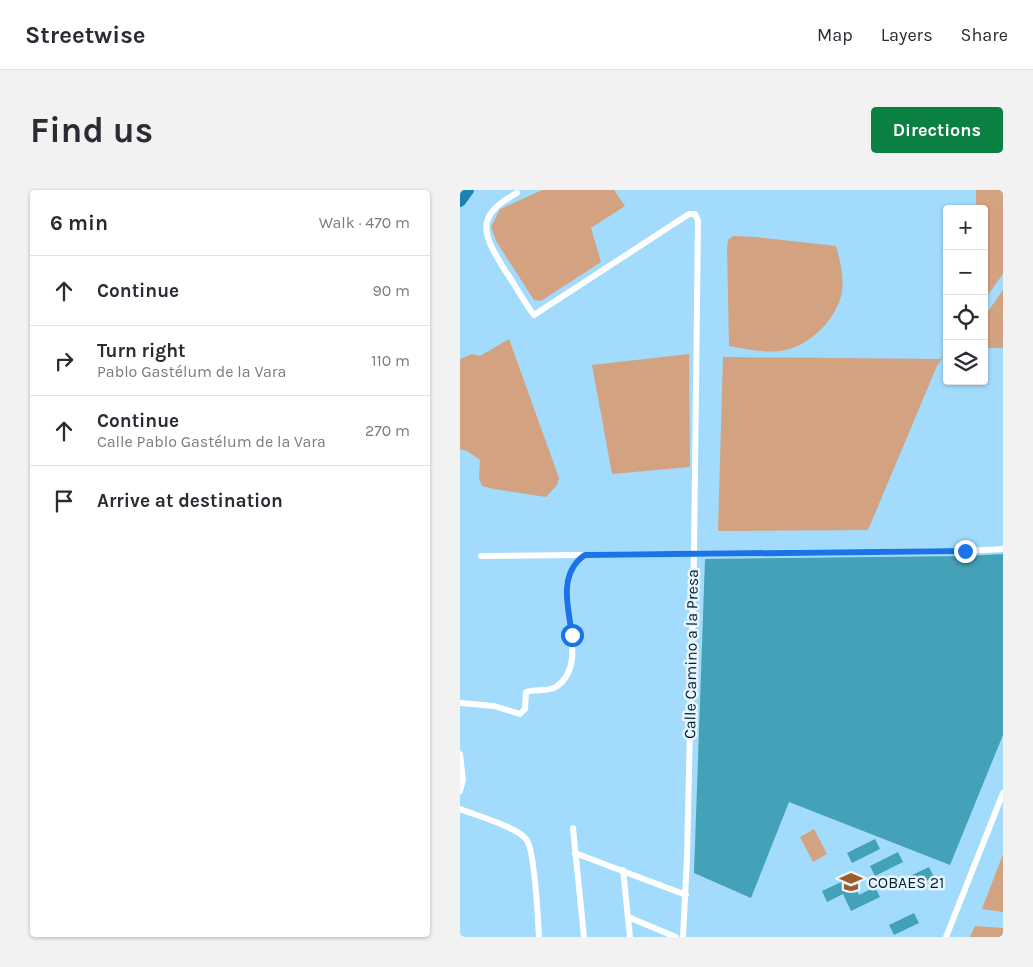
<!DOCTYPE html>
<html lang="en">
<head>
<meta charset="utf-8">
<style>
	:root { --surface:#fff; --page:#f2f2f3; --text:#2b2b33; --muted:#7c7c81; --line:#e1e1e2; --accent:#0b8043 }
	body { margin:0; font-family:Karla,sans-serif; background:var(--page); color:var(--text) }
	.controls { position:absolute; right:15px; top:15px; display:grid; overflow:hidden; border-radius:5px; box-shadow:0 1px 4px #0004 }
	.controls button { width:45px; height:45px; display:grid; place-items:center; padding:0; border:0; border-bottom:1px solid var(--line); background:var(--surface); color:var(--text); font:25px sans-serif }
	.stop { position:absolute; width:15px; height:15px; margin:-11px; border:4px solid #1a73e8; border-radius:50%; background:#fff }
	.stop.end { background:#1a73e8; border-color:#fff; box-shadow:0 1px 5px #0008 }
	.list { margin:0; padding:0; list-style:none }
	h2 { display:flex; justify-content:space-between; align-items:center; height:65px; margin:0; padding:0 20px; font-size:21px }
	h2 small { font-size:16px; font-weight:400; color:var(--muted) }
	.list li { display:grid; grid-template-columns:32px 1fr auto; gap:15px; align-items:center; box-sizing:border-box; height:70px; padding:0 20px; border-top:1px solid var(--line) }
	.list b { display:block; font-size:19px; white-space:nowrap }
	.list p { margin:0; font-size:16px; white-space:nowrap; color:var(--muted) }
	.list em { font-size:16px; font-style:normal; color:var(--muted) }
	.icon { flex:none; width:28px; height:28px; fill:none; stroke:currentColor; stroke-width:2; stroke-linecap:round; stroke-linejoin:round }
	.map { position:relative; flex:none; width:543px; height:747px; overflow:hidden; border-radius:5px }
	header { display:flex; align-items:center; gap:30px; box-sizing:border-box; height:70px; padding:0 25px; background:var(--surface); border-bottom:1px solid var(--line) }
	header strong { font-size:24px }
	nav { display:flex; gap:28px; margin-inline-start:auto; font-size:18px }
	.intro { display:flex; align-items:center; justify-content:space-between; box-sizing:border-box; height:120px; padding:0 30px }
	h1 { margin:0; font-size:35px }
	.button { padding:12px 22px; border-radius:5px; background:var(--accent); color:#fff; font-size:18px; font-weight:700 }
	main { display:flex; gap:30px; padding:0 30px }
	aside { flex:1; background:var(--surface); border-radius:5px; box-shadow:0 1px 4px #0004 }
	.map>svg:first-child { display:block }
	.green { fill:#d3a281 }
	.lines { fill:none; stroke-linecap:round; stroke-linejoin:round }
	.river { stroke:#1983b2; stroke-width:12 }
	.building { fill:#43a2b7 }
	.minor { stroke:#fff; stroke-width:6 }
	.route { stroke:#1a73e8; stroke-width:6 }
	.labels { text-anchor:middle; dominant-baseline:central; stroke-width:5; stroke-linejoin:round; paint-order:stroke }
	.street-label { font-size:16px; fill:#011f2f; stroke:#e7f5fe }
	.poi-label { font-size:16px; fill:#011f2f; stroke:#e7f5fe; text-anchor:start }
</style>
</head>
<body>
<header>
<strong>Streetwise</strong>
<nav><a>Map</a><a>Layers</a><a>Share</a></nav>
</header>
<div class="intro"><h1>Find us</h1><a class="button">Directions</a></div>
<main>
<aside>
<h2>6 min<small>Walk · 470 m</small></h2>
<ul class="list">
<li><svg class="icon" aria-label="ahead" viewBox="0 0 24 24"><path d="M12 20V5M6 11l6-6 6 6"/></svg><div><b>Continue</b></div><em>90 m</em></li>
<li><svg class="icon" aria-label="right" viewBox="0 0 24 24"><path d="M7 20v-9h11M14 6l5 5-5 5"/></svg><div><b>Turn right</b><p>Pablo Gastélum de la Vara</p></div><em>110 m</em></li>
<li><svg class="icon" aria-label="ahead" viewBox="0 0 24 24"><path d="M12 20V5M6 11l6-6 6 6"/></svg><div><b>Continue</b><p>Calle Pablo Gastélum de la Vara</p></div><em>270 m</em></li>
<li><svg class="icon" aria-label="arrive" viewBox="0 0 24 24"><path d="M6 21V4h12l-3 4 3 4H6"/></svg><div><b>Arrive at destination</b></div></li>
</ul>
</aside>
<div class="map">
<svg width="543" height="747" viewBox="0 0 543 747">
	<rect width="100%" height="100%" fill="#a2dbfc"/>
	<g class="green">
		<path d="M82 0H154L165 16 131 38 141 72 81 111 74 110 36 51 31 37 40 19Z"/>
		<path d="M516 0H543V84L524 110V19H516Z"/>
		<path d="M273 46 296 47 376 56C380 70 384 86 382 101 378 129 347 159 319 161 303 163 285 159 269 156L267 57 268 50Z"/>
		<path d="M543 100V158H524V127Z"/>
		<path d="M49 149 99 288 97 295 86 307 34 299 22 296 19 288 20 270 7 261 0 259V169L12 164 20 166Z"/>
		<path d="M487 160 477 176 408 340 258 341 263 167 480 169Z"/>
		<path d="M229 164 230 277 152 284 132 175Z"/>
		<path d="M354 639 367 664 353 672 340 647Z"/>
		<path d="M543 664V722L522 719Z"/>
		<path d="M515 736 543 738V747H510Z"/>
	</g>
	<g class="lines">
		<path class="river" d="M0 11 8 0"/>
	</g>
	<g class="building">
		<path d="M543 364V545L490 675 329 612 291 708 234 683 245 369 505 366Z"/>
		<path d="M415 649 420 659 392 673 387 663Z"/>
		<path d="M438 662 443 672 415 686 410 676Z"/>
		<path d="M469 677 474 687 455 697 450 686Z"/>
		<path d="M390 688 399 705 415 697 420 707 391 721 383 704 367 712 362 701Z"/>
		<path d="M454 723 459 733 434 745 429 735Z"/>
	</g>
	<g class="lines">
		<g class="minor">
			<path d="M57 3C12 27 24 46 46 82 56 96 64 112 74 125L229 24H235L238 31 234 363 227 668 223 747"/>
			<path d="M21 366 505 361 543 359"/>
			<path d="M0 513 34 516 60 524 65 519 66 502C75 499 88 502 96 497 138 468 81 395 124 366"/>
			<path d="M0 564 3 590 0 601"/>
			<path d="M0 619C15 625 57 637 66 649 75 659 78 730 79 747"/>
			<path d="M113 638 124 747"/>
			<path d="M115 663 226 705"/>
			<path d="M163 680 170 747"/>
			<path d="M168 727 216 747"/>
			<path d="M486 747 543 603"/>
		</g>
	</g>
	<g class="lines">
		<path class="route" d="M112 445C108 417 98 383 125 365L505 361"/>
	</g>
	<defs>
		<symbol id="school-bare" viewBox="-9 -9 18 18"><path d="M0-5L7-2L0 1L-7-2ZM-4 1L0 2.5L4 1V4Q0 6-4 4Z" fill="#9d5b29" stroke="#e7f5fe" stroke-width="2.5" paint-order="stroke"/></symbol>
	</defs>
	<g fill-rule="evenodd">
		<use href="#school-bare" x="375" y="676" width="32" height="32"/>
	</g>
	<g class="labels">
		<g class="street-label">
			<text transform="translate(231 464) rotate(-89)">Calle Camino a la Presa</text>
		</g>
		<g class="poi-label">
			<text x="408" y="692">COBAES 21</text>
		</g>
	</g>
</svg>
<div class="controls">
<button>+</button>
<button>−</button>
<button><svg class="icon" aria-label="locate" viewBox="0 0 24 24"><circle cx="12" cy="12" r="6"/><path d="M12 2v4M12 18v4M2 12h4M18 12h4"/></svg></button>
<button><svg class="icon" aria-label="layers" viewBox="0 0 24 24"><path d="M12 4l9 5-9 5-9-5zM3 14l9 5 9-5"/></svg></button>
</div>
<div class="stop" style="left:112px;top:445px"></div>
<div class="stop end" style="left:505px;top:361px"></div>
</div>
</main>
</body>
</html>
